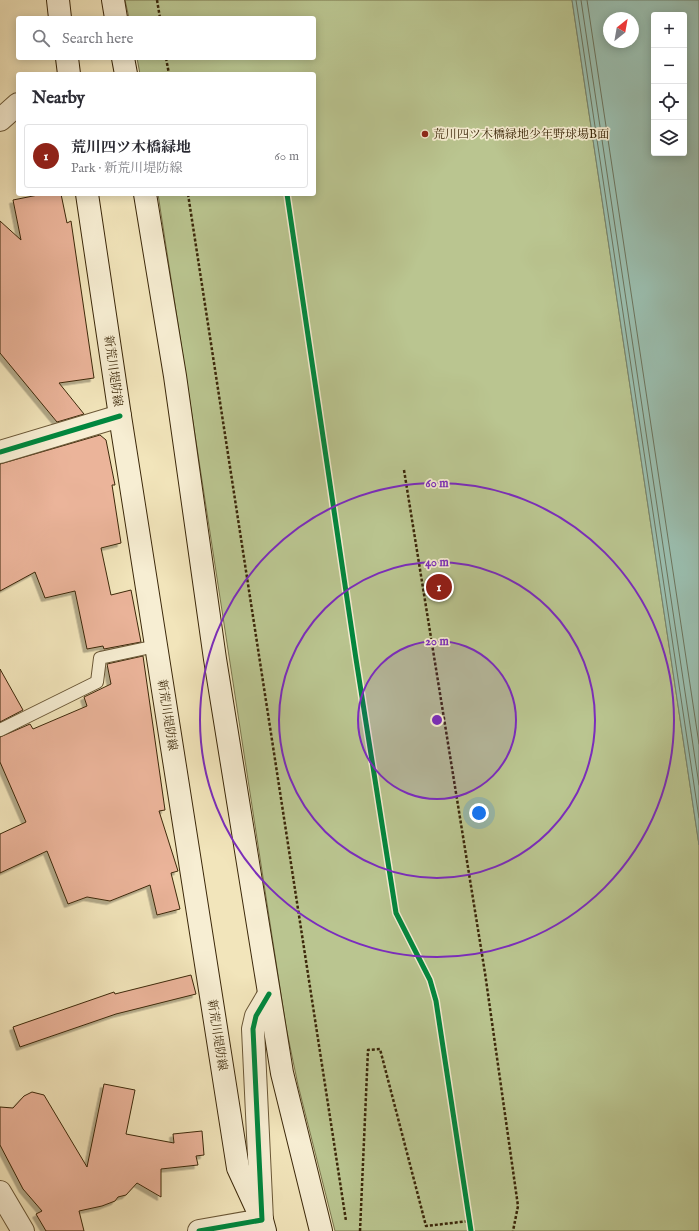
<!DOCTYPE html>
<html lang="en">
<head>
<meta charset="utf-8">
<style>
	:root { --surface:#fff; --page:#f2f2f3; --text:#2b2b33; --muted:#7c7c81; --line:#e1e1e2; --accent:#8f2418 }
	body { margin:0; font-family:"IM FELL English","Noto Serif JP",serif; background:var(--page); color:var(--text) }
	.controls { position:absolute; right:12px; top:12px; display:grid; overflow:hidden; border-radius:4px; box-shadow:0 2px 10px #0003 }
	.controls button { width:36px; height:36px; display:grid; place-items:center; padding:0; border:0; border-bottom:1px solid var(--line); background:var(--surface); color:var(--text); font:20px sans-serif }
	.compass { position:absolute; left:603px; top:12px; width:36px; height:36px; border-radius:50%; background:var(--surface); box-shadow:0 2px 10px #0003; rotate:31deg }
	.you { position:absolute; left:479px; top:813px; width:14px; height:14px; margin:-10px; border:3px solid #fff; border-radius:50%; background:#1a73e8; box-shadow:0 0 0 6px #1a73e833 }
	.badge { display:grid; place-items:center; width:26px; height:26px; border-radius:50%; background:var(--accent); color:#fff; font-size:13px; font-weight:700 }
	.pin { position:absolute; translate:-50% -50%; border:2px solid #fff; box-shadow:0 1px 4px #0006 }
	.list { margin:0; padding:0; list-style:none }
	h2 { display:flex; justify-content:space-between; align-items:center; height:52px; margin:0; padding:0 16px; font-size:17px }
	h2 small { font-size:13px; font-weight:400; color:var(--muted) }
	.list li { display:grid; grid-template-columns:26px 1fr auto; gap:12px; align-items:center; box-sizing:border-box; height:64px; margin:0 8px 8px; padding:0 8px; border:1px solid var(--line); border-radius:4px }
	.list b { display:block; font-size:15px; white-space:nowrap }
	.list p { margin:0; font-size:13px; white-space:nowrap; color:var(--muted) }
	.list em { font-size:13px; font-style:normal; color:var(--muted) }
	.icon { flex:none; width:22px; height:22px; fill:none; stroke:currentColor; stroke-width:2; stroke-linecap:round; stroke-linejoin:round }
	.map { position:relative; flex:none; width:699px; height:1231px; overflow:hidden }
	.search { position:absolute; background:var(--surface); box-shadow:0 2px 10px #0003; left:16px; top:16px; width:300px; height:44px; display:flex; align-items:center; gap:10px; box-sizing:border-box; padding:0 14px; border-radius:4px; color:var(--muted); font-size:15px }
	.panel { position:absolute; background:var(--surface); box-shadow:0 2px 10px #0003; left:16px; top:72px; width:300px; height:124px; border-radius:4px }
	.map>svg:first-child { display:block }
	.green { fill:#bac590; stroke:#7b764d }
	.water { fill:#9bbfb0; stroke:#75836e; fill-rule:evenodd }
	.lines { fill:none; stroke-linecap:round; stroke-linejoin:round }
	.shore { stroke:#6c745d; stroke-width:1 }
	.building { fill:#ebb49a; stroke:#3c280a; filter:url(#shadow) }
	.service-casing { stroke:#6a5736; stroke-width:14 }
	.minor-casing { stroke:#6a5736; stroke-width:24 }
	.tertiary-casing { stroke:#6a5736; stroke-width:24 }
	.secondary-casing { stroke:#3c280a; stroke-width:24 }
	.path { stroke:#3c280a; stroke-width:2.5; stroke-dasharray:3 2; stroke-linecap:butt }
	.service { stroke:#f7eed3; stroke-width:12 }
	.minor { stroke:#f7eed3; stroke-width:22 }
	.tertiary { stroke:#f7eed3; stroke-width:22 }
	.secondary { stroke:#f7eed3; stroke-width:22 }
	.cycleway-casing { stroke:#f7eed3; stroke-width:8 }
	.cycleway { stroke:#00873e; stroke-width:5 }
	.ring { fill:none; stroke:#7b2cbf; stroke-width:2 }
	.poi-dot { fill:#8f2418; stroke:#f7eed3; stroke-width:1.5 }
	.labels { text-anchor:middle; dominant-baseline:central; stroke-width:3.5; stroke-linejoin:round; paint-order:stroke }
	.poi-label { font-size:12px; fill:#3c280a; stroke:#f7eed3; text-anchor:start }
	.street-label { font-size:12px; fill:#3c280a; stroke:#f7eed3 }
	.centre { fill:#7b2cbf; stroke:#f7eed3; stroke-width:2 }
	.ring-label { font-size:12px; text-anchor:middle; font-weight:bold; fill:#7b2cbf; stroke:#f7eed3; stroke-width:3.5; stroke-linejoin:round; paint-order:stroke }
</style>
</head>
<body>
<div class="map">
<svg width="699" height="1231" viewBox="0 0 699 1231">
	<defs>
		<filter id="shadow"><feDropShadow dx="-3.5" dy="3.5" stdDeviation="0" flood-color="#0004"/></filter>
	</defs>
	<rect width="100%" height="100%" fill="#f2e5bb"/>
	<filter id="stains"><feTurbulence type="fractalNoise" baseFrequency=".005" numOctaves="4"/><feColorMatrix values="0 0 0 0 .2 0 0 0 0 .09 0 0 0 0 .02 0 0 0 .5 -.17"/></filter>
	<radialGradient id="worn" r=".72"><stop offset=".6" stop-color="#630" stop-opacity="0"/><stop offset="1" stop-color="#630" stop-opacity=".3"/></radialGradient>
	<path class="green" d="M125 0H572L699 845V1231H335L298 1085 286 1027 158 194H314V74H140L137 58H314V18H129Z"/>
	<path class="water" d="M572 0H699V845ZM654 15H684V153H654ZM609 18H633V42H609Z"/>
	<g class="lines">
		<g class="shore">
			<path d="M576 0 699 818"/>
			<path d="M581 0 699 785"/>
			<path d="M587 0 699 744"/>
		</g>
	</g>
	<g class="building">
		<path d="M43 194H61L67 223 71 221 94 378 59 383 84 414 57 422 0 353V221L21 240 13 200Z"/>
		<path d="M100 435 106 440 115 485H112L121 543 101 548 111 595 131 590 141 642 104 649 103 646 87 649 75 591 45 598 35 572 0 591V464Z"/>
		<path d="M143 656 165 810 159 811 178 871 171 873 180 909 157 915 150 885 110 901 87 897 68 904 47 851 0 873V834L26 822 0 762V737L30 724 33 729 87 706 84 697 111 684 107 664Z"/>
		<path d="M0 669 23 710 0 722Z"/>
		<path d="M191 975 196 994 116 1014 20 1047 13 1027 114 992 115 994Z"/>
		<path d="M104 1084 135 1090 126 1134 174 1143 173 1134 202 1131 204 1155 196 1156 198 1165 161 1169V1197L137 1183 126 1195 118 1197 115 1201 102 1206 79 1211 84 1231H46L36 1214 42 1211 23 1189 0 1145V1107L13 1108 24 1096 32 1092 44 1095 87 1167Z"/>
	</g>
	<g class="lines">
		<defs>
			<path id="service" d="M0 730 97 682 100 658 156 646"/>
			<g id="minor">
				<path d="M0 120 18 104"/>
				<path d="M0 452 120 416"/>
				<path d="M0 1192 23 1231"/>
				<path d="M199 1231 262 1220"/>
			</g>
			<path id="tertiary" d="M262 1220 253 1029 256 1016 269 994"/>
			<g id="secondary">
				<path d="M58 0 60 18"/>
				<path d="M113 0 116 18"/>
				<path d="M67 58 69 74"/>
				<path d="M123 58 126 74"/>
				<path d="M87 194 120 416 238 1168 262 1220 265 1231"/>
				<path d="M145 194 175 376 215 659 282 1073 321 1231"/>
			</g>
		</defs>
		<use href="#service" class="service-casing"/>
		<use href="#minor" class="minor-casing"/>
		<use href="#tertiary" class="tertiary-casing"/>
		<use href="#secondary" class="secondary-casing"/>
		<g class="path">
			<path d="M157 0 160 18"/>
			<path d="M166 58 169 74"/>
			<path d="M188 194 346 1221"/>
			<path d="M404 470 485 973 518 1206 513 1231"/>
			<path d="M360 1231 368 1050 380 1049 426 1226 469 1221"/>
		</g>
		<use href="#service" class="service"/>
		<use href="#minor" class="minor"/>
		<use href="#tertiary" class="tertiary"/>
		<use href="#secondary" class="secondary"/>
		<defs>
			<g id="cycleway">
				<path d="M287 194 356 659 396 913 430 980 436 1001 471 1231"/>
				<path d="M0 452 120 416"/>
				<path d="M199 1231 262 1220 253 1029 256 1016 269 994"/>
			</g>
		</defs>
		<use href="#cycleway" class="cycleway-casing"/>
		<use href="#cycleway" class="cycleway"/>
	</g>
	<circle cx="437" cy="720" r="79" fill="#7b2cbf" fill-opacity=".12"/>
	<g class="ring">
		<circle cx="437" cy="720" r="79"/>
		<circle cx="437" cy="720" r="158"/>
		<circle cx="437" cy="720" r="237"/>
	</g>
	<circle class="poi-dot" cx="425" cy="134" r="4"/>
	<g class="labels">
		<g class="poi-label">
			<text x="433" y="134">荒川四ツ木橋緑地少年野球場B面</text>
		</g>
		<g class="street-label">
			<text transform="translate(113 371) rotate(82)">新荒川堤防線</text>
			<text transform="translate(167 715) rotate(81)">新荒川堤防線</text>
			<text transform="translate(217 1035) rotate(81)">新荒川堤防線</text>
		</g>
	</g>
	<circle cx="437" cy="720" r="6" class="centre"/>
	<g class="ring-label">
		<text x="437" y="487">60 m</text>
		<text x="437" y="566">40 m</text>
		<text x="437" y="645">20 m</text>
	</g>
	<rect width="100%" height="100%" filter="url(#stains)"/>
	<rect width="100%" height="100%" fill="url(#worn)"/>
</svg>
<div class="controls">
<button>+</button>
<button>−</button>
<button><svg class="icon" aria-label="locate" viewBox="0 0 24 24"><circle cx="12" cy="12" r="6"/><path d="M12 2v4M12 18v4M2 12h4M18 12h4"/></svg></button>
<button><svg class="icon" aria-label="layers" viewBox="0 0 24 24"><path d="M12 4l9 5-9 5-9-5zM3 14l9 5 9-5"/></svg></button>
</div>
<svg class="compass" viewBox="-18 -18 36 36"><path d="M0-13l5 13h-10z" fill="#e53935"/><path d="M0 13l5-13h-10z" fill="#7c7c81"/></svg>
<div class="you"></div>
<div class="pin badge" style="left:439px;top:587px">1</div>
<div class="search"><svg class="icon" aria-label="search" viewBox="0 0 24 24"><circle cx="10" cy="10" r="6"/><path d="M15 15l6 6"/></svg>Search here</div>
<section class="panel">
<h2>Nearby<small></small></h2>
<ul class="list">
<li><span class="badge">1</span><div><b>荒川四ツ木橋緑地</b><p>Park · 新荒川堤防線</p></div><em>60 m</em></li>
</ul>
</section>
</div>
</body>
</html>
